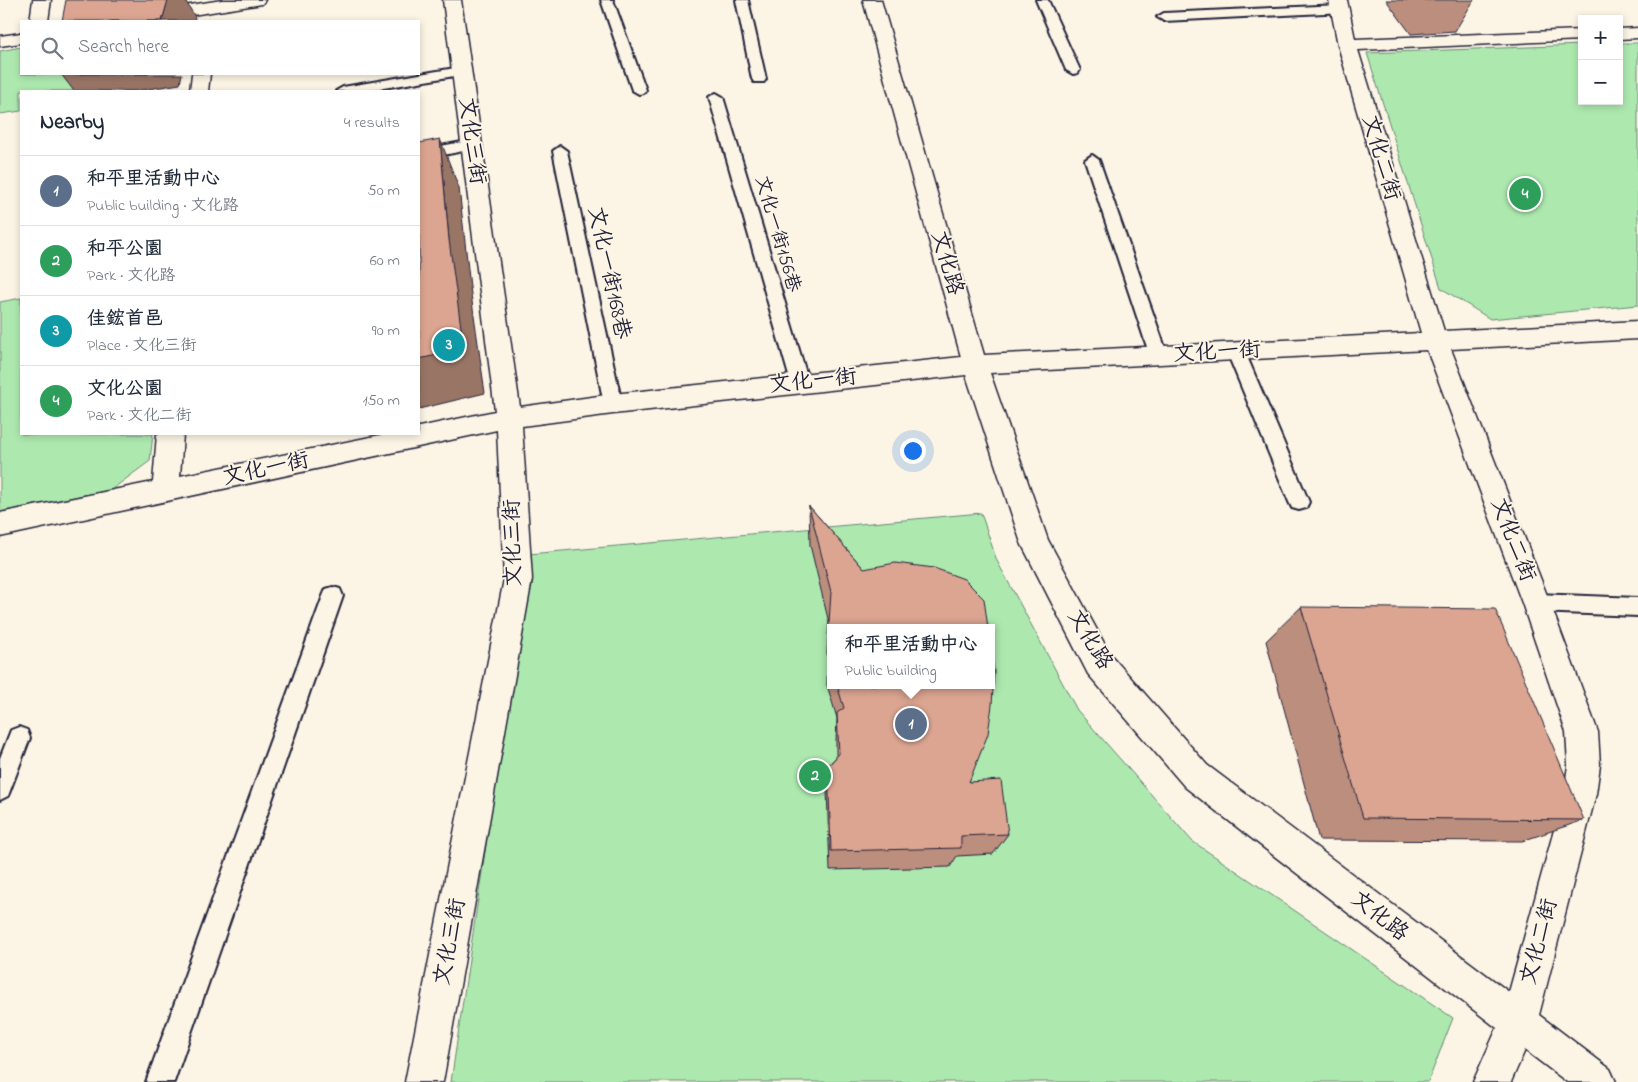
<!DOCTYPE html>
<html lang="en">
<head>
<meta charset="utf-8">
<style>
	:root { --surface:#fff; --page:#f6f6f7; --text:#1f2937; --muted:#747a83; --line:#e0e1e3; --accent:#7c3aed }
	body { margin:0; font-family:"Indie Flower","LXGW WenKai TC",sans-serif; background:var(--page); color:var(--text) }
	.controls { position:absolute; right:15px; top:15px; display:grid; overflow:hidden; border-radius:0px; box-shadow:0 2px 8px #0003 }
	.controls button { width:45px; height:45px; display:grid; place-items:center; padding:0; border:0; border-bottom:1px solid var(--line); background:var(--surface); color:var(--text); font:25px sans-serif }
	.you { position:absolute; left:912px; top:450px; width:18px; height:18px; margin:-12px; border:4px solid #fff; border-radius:50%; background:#1a73e8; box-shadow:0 0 0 8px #1a73e833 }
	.badge { display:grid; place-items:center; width:32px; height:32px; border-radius:50%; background:var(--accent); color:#fff; font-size:16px; font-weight:700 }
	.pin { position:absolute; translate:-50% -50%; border:2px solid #fff; box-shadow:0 1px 5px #0006 }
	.popup { position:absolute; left:827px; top:624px; width:168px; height:65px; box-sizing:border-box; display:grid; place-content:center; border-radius:0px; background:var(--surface); filter:drop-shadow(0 1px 4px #0005); font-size:16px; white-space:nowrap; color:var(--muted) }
	.popup b { font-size:19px; color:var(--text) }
	.popup::after { content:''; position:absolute; left:50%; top:100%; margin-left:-10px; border:10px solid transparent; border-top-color:var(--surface) }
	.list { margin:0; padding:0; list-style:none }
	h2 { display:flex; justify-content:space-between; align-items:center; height:65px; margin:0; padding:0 20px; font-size:21px }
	h2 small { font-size:16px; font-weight:400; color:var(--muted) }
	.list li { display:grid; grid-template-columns:32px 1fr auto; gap:15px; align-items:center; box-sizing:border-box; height:70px; padding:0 20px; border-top:1px solid var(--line) }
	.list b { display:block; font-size:19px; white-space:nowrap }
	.list p { margin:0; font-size:16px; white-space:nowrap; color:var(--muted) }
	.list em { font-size:16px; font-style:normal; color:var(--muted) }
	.icon { flex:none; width:28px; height:28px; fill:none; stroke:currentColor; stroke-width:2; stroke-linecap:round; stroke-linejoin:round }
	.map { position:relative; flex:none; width:1638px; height:1082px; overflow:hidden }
	.search { position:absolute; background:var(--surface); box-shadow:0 2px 8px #0003; left:20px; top:20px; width:400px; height:55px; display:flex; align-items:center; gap:12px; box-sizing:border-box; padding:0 18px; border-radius:0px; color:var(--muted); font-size:19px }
	.panel { position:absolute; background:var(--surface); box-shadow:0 2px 8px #0003; left:20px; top:90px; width:400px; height:345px; border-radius:0px }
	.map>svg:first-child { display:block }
	.green { fill:#ade9af; stroke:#688675; fill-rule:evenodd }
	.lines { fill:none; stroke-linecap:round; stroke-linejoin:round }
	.lane-casing { stroke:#22223b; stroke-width:4 }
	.street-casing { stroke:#22223b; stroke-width:3 }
	.lane { fill:#fcf5e5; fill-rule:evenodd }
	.street { fill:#fcf5e5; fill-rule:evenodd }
	.wall { fill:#bc8e7d; stroke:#22223b }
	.shaded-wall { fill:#997466; stroke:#22223b }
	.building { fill:#dba591; stroke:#22223b }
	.labels { text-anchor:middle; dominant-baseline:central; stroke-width:4; stroke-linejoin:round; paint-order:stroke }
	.far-street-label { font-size:19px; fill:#22223b; stroke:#fcf5e5 }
	.street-label { font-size:22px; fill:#22223b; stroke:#fcf5e5 }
</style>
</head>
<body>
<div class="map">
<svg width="1638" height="1082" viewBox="0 0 1638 1082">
	<rect width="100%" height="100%" fill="#fcf5e5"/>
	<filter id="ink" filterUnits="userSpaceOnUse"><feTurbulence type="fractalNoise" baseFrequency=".02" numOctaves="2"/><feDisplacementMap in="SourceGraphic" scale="10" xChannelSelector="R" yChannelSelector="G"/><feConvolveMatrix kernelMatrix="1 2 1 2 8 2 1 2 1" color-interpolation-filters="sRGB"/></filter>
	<g filter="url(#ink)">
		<g class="green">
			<path d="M1619 43H1638V305L1490 319 1441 288 1367 53 1582 45V101H1619Z"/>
			<path d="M21 47V74H86L83 91H21V111L0 114V51Z"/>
			<path d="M21 298V434H153L150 461 111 490 0 512V302Z"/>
			<path d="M981 513 997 561 1077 710 1192 841 1453 1018 1428 1082H451L529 554ZM831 628H991V685H831Z"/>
		</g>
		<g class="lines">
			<defs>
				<g id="lane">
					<path d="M601 0H613L646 90 644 93 639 94 632 90Z"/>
					<path d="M736 0H748L766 79 764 82H754L752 79Z"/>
					<path d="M1036 0H1048L1080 70 1078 73 1073 74 1066 70Z"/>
					<path d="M1340 5 1345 6 1346 9 1345 12 1164 21 1157 17 1164 13Z"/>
					<path d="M461 67 466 68 468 71 466 74 366 91H336L343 87Z"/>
					<path d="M716 93 723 97 809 383 806 388 800 390 794 388 791 383 709 97Z"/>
					<path d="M473 140 480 145 478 148 419 160V150Z"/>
					<path d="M560 146 567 151 622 404 619 409 613 411 607 409 604 404 553 151Z"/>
					<path d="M1092 155 1099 160 1168 356 1165 361 1159 363 1153 361 1150 356 1085 160Z"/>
					<path d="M1236 345 1242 347 1245 352 1309 502 1306 508 1299 510 1292 508 1289 502 1227 352 1230 347Z"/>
					<path d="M333 587 340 589 343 596 174 1082H146L323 596 326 589Z"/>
					<path d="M1536 594 1638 598V616L1536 612 1529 610 1526 603 1529 596Z"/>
					<path d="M19 727 27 730 30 738 8 796 0 800V758L11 730Z"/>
				</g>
				<g id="street">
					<path d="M33 0H51L48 21H30Z"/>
					<path d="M222 0H265L262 4 256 5 154 21H112L115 17 121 16Z"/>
					<path d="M443 0H461L520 407 613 394 961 357 863 0H881L984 355 1421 333 1338 45 1329 0H1347L1355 39 1582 30V40L1358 50 1444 331 1638 321V339L1451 349 1550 603 1598 732 1600 765 1596 794 1539 1015 1610 1069 1616 1082H1567L1525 1050 1511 1082H1473L1497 1028 1185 787 1088 674 1021 543 966 375 613 414 522 426 532 579 443 1082H405L504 579 497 430 0 537V513L153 482 157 434H183L180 476 385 434H419V427L495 411ZM1427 350 1522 603 1566 732 1568 765 1564 794 1509 992 1207 765 1110 654 1048 540 990 373Z"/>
					<path d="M1638 28V38L1619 39V29Z"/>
					<path d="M21 33V43L0 46V36Z"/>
					<path d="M192 74H210L208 91H190Z"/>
				</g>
			</defs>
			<use href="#lane" class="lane-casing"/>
			<use href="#street" class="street-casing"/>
			<use href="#lane" class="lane"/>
			<use href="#street" class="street"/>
		</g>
		<g class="wall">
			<path d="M1386 0H1474L1455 31 1411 34Z"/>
			<path d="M809 506 864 569 831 628V685H991L969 782 1008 834 993 854 957 856 950 867 830 870 827 791 828 766 836 757V741L837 718 827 685 829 623 810 545Z"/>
			<path d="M1301 607 1584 820 1522 841 1319 840 1266 641Z"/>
		</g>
		<g class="shaded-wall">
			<path d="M168 0H185L195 17 194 21H162Z"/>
			<path d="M61 74H182L180 84 136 91H74Z"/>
			<path d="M440 139 459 188 470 287 485 393 419 409V359L449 240Z"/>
		</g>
		<g class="building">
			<path d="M66 0H168L162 21H62Z"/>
			<path d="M440 139 449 240 464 349 419 359V143Z"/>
			<path d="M809 506 864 569 895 563 934 568 964 579 984 599 988 628H831V665L827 653 831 592Z"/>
			<path d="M1301 607 1495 609 1584 820 1363 818Z"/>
			<path d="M991 649 994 672 992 705 988 734 969 782 1001 780 1008 834 961 836V848L831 851 828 766 839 754 837 713 844 708 837 685H991Z"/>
		</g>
	</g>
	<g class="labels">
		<g class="far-street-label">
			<text transform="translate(777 234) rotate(74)">文化一街156巷</text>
		</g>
		<g class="street-label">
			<text transform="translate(471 141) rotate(82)">文化三街</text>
			<text transform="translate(1380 158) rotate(74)">文化二街</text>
			<text transform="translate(946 263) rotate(74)">文化路</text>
			<text transform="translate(608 273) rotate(78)">文化一街168巷</text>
			<text transform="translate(1217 353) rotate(-3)">文化一街</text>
			<text transform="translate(813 382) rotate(-6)">文化一街</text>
			<text transform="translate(266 470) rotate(-12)">文化一街</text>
			<text transform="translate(1512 540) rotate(69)">文化二街</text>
			<text transform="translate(514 543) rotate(-91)">文化三街</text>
			<text transform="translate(1089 640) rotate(59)">文化路</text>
			<text transform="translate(1379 917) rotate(38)">文化路</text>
			<text transform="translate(451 942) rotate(-79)">文化三街</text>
			<text transform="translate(1540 942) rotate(-75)">文化二街</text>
		</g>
	</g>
</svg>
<div class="controls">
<button>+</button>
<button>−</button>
</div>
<div class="you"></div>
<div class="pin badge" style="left:911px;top:724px;background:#5c6f8a">1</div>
<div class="popup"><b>和平里活動中心</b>Public building</div>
<div class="pin badge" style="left:815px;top:776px;background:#2e9e5b">2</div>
<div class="pin badge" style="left:449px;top:345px;background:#0f9aa8">3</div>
<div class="pin badge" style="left:1525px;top:194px;background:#2e9e5b">4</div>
<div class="search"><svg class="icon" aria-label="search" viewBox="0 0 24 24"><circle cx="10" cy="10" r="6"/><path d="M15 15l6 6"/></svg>Search here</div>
<section class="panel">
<h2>Nearby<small>4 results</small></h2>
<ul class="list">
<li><span class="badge" style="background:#5c6f8a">1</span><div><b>和平里活動中心</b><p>Public building · 文化路</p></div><em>50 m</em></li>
<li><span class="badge" style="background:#2e9e5b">2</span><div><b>和平公園</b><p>Park · 文化路</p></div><em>60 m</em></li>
<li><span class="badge" style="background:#0f9aa8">3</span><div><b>佳鋐首邑</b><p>Place · 文化三街</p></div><em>90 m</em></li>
<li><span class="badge" style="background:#2e9e5b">4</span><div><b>文化公園</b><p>Park · 文化二街</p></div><em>150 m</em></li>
</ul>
</section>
</div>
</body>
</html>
